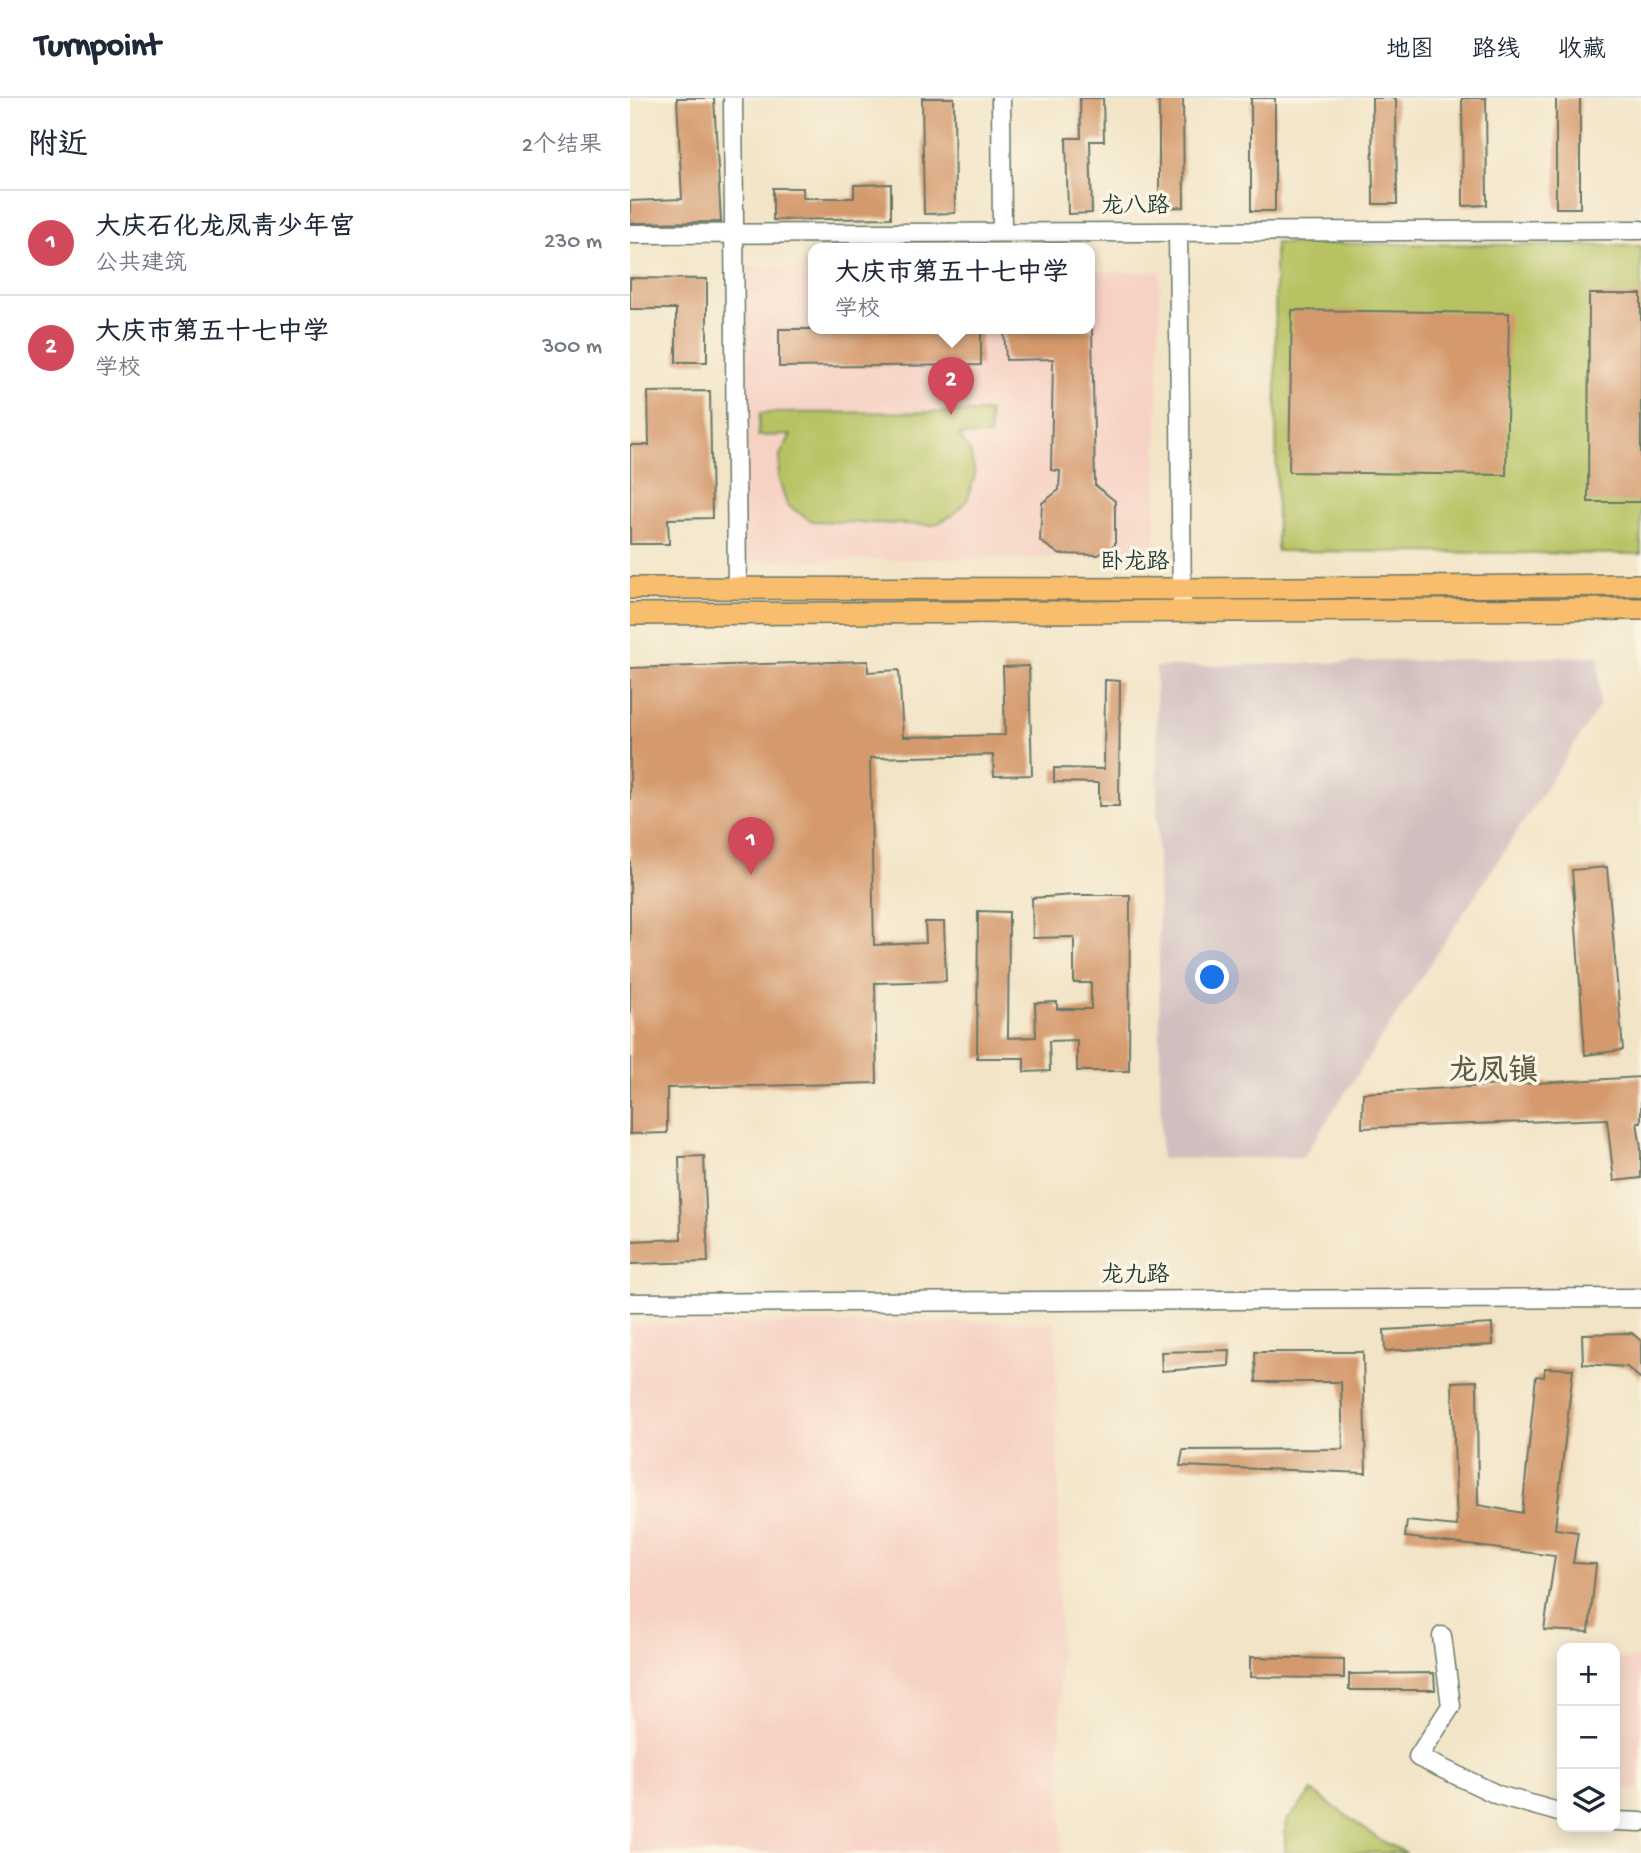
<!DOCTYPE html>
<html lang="zh">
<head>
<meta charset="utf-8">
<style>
	:root { --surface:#fff; --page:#f6f6f7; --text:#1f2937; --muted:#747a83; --line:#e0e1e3; --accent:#d1495b }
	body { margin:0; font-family:"Gochi Hand","LXGW WenKai TC",sans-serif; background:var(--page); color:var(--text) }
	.controls { position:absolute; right:21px; bottom:21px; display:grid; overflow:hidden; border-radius:14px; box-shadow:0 4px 18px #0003 }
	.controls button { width:63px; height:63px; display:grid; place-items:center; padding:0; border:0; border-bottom:2px solid var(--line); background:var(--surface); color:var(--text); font:35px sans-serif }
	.you { position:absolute; left:583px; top:880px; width:24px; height:24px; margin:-18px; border:5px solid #fff; border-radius:50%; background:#1a73e8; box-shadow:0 0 0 10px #1a73e833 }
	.badge { display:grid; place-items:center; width:46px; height:46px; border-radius:50%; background:var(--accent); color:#fff; font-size:23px; font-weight:700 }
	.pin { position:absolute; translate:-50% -58px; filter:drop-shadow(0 2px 4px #0008) }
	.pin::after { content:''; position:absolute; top:37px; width:24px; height:21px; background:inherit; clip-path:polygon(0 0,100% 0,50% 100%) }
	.popup { position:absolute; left:178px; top:145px; width:287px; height:91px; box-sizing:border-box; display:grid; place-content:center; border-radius:14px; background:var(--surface); filter:drop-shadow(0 2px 5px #0005); font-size:23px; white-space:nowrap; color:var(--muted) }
	.popup b { font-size:26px; color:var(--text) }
	.popup::after { content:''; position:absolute; left:50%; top:100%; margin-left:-14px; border:14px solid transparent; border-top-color:var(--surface) }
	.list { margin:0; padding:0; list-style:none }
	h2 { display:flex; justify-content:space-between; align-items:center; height:91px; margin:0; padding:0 28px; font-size:30px }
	h2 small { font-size:23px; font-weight:400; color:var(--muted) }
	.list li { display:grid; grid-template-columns:46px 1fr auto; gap:21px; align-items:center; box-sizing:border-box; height:105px; padding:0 28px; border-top:2px solid var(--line) }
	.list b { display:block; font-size:26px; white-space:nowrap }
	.list p { margin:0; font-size:23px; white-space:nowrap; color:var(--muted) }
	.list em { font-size:23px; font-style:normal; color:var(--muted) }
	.icon { flex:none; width:38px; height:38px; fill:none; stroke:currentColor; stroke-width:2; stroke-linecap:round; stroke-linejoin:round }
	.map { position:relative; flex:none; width:1011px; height:1755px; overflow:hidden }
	header { display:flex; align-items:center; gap:42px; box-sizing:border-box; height:98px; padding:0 35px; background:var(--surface); border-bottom:2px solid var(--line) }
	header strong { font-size:33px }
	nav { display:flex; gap:38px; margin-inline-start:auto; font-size:24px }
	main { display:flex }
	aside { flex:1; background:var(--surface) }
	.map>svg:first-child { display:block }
	.built { fill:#f6d2c5 }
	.industrial { fill:#d1bfbf }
	.green { fill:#b7c364; stroke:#6b804c; stroke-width:2 }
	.building { fill:#d4996c }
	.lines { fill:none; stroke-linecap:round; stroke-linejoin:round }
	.minor-casing { stroke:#697767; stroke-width:21 }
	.major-casing { stroke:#697767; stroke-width:24 }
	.minor { stroke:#fff; stroke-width:18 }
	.major { stroke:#f9be6d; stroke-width:21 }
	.labels { text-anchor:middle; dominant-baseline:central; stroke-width:7; stroke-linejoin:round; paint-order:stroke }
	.street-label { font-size:23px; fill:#1f3d34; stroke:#fcf5e5 }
	.district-label { font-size:30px; font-weight:bold; fill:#5e5d48; stroke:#fcf5e5 }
</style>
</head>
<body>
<header>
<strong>Turnpoint</strong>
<nav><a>地图</a><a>路线</a><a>收藏</a></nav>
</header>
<main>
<aside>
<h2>附近<small>2个结果</small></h2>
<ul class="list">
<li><span class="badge">1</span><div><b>大庆石化龙凤青少年宫</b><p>公共建筑</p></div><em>230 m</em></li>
<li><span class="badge">2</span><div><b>大庆市第五十七中学</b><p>学校</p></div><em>300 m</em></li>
</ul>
</aside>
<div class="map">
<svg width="1011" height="1755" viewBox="0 0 1011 1755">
	<rect width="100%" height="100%" fill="#fcf5e5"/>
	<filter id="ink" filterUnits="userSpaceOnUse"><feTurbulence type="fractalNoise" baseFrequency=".0143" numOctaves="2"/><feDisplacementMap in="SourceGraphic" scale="14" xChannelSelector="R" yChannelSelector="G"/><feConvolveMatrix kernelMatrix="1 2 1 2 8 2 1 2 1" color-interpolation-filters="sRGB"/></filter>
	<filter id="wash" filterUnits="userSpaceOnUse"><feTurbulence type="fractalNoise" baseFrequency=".00686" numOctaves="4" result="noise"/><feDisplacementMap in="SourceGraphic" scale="28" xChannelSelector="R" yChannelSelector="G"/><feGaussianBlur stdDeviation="1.57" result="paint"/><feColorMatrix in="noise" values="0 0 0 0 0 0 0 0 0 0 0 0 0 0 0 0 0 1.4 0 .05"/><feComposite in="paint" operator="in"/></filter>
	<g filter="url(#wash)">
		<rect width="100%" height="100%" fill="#f2e4c6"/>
		<g class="built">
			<path d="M117 169 183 170V231H459V174H530L525 459 110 463Z"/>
			<path d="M426 1224 432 1755H0V1226Z"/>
			<path d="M1011 1560V1690L985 1692V1561Z"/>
			<path d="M931 1562 932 1695H931Z"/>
		</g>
		<path class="industrial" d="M969 558V609L673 1059 531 1061 526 569Z"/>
		<g class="green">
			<path d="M645 145 1011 148V456L647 453Z"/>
			<path d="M359 314 360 338 329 337 340 354 345 377 337 402 323 417 304 427 182 423 157 407 148 379 150 357 161 337 128 338 130 315Z"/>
			<path d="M682 1693 750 1742 776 1755H655V1725Z"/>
		</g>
		<g id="blocks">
			<g class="building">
				<path d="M47 0H84L91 124 0 125V103L52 101Z"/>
				<path d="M292 0H324L325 115 294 116Z"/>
				<path d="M450 0H473L474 43H460L462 115 438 116 436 40H451Z"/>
				<path d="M529 0H553L554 109 529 110Z"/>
				<rect x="621" y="0" width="24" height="113"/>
				<path d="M742 0H766L767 106H743Z"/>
				<path d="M832 0H856L857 107 833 108Z"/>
				<rect x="926" y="0" width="24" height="110"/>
				<path d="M261 86V120L143 122V90H173V100H224V87Z"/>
				<path d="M0 180 77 181V264H46V211H0Z"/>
				<path d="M959 196H1011V404H958Z"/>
				<path d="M662 212 879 215 876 377 659 374Z"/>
				<path d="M149 231H351V267L149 269Z"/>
				<path d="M374 231H462L465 387 485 403V447L468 457 429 456 410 443 412 405 429 392 430 373 421 372 423 261 376 262Z"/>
				<path d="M80 293 82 420 38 421 39 446H0V347H19L18 294Z"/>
				<path d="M238 563V574L269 572 273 639 375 637 373 569 399 568 402 677 364 678 363 657 240 660 244 847 296 845 295 824H314L316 883 245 885 247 985 37 990V1035L0 1036V570Z"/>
				<path d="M475 582 490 583 489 708H469V685L424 684V670L474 671Z"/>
				<path d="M977 769 993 952 955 957 942 772Z"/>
				<path d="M444 797H500L499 973H447V942L419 943 420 973 394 974V960H347L348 813 379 814 378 940 406 939 405 905 427 904V911H461V885H444V839L403 840 402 800Z"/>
				<path d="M1011 979V1024H1007L1011 1050V1080L984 1083 977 1021 732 1030 733 995Z"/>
				<path d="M74 1058 78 1164 0 1166V1143L51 1141 49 1059Z"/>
				<path d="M862 1226 863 1247 755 1253 754 1232Z"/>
				<path d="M1002 1235 1011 1243V1281L997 1269 953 1266 952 1236Z"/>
				<path d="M600 1252 599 1268 532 1273 531 1254Z"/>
				<path d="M625 1254H733L736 1375 550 1368 553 1352 713 1351 711 1284H626Z"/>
				<path d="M915 1270 943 1271 925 1431 948 1434 943 1465 966 1466 959 1534 914 1532 925 1458 775 1439 777 1423 827 1428 822 1284 847 1283 848 1407 892 1415 906 1278 914 1279Z"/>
				<path d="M620 1559 714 1561V1580L620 1579Z"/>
				<path d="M804 1575 805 1592H719V1576Z"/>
			</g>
		</g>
	</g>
	<g filter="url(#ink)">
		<use href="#blocks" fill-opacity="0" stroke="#697767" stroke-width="2"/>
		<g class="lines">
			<defs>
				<g id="minor">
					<path d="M103 0 107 491"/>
					<path d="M371 0 372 134"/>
					<path d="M548 134 552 503"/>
					<path d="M0 136 1011 132"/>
					<path d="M0 1205 1011 1200"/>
					<path d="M812 1538 821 1608 788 1659 868 1697 932 1715"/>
					<path d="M985 1723 1011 1724"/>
				</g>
				<g id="major">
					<path d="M0 490 552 491 1011 487"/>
					<path d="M0 516 1011 511"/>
				</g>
			</defs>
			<use href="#minor" class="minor-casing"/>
			<use href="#major" class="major-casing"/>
			<use href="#minor" class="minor"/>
			<use href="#major" class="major"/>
		</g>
	</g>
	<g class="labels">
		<g class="street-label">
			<text x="505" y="109">龙八路</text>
			<text x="505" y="465">卧龙路</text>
			<text x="505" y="1178">龙九路</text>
		</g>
		<g class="district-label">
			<text x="863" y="975">龙凤镇</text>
		</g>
	</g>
</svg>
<div class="controls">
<button>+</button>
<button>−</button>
<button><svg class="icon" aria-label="layers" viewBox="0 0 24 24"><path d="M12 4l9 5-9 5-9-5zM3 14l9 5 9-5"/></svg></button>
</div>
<div class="you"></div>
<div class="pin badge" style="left:121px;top:777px">1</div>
<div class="pin badge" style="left:321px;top:317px">2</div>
<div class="popup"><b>大庆市第五十七中学</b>学校</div>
</div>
</main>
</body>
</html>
